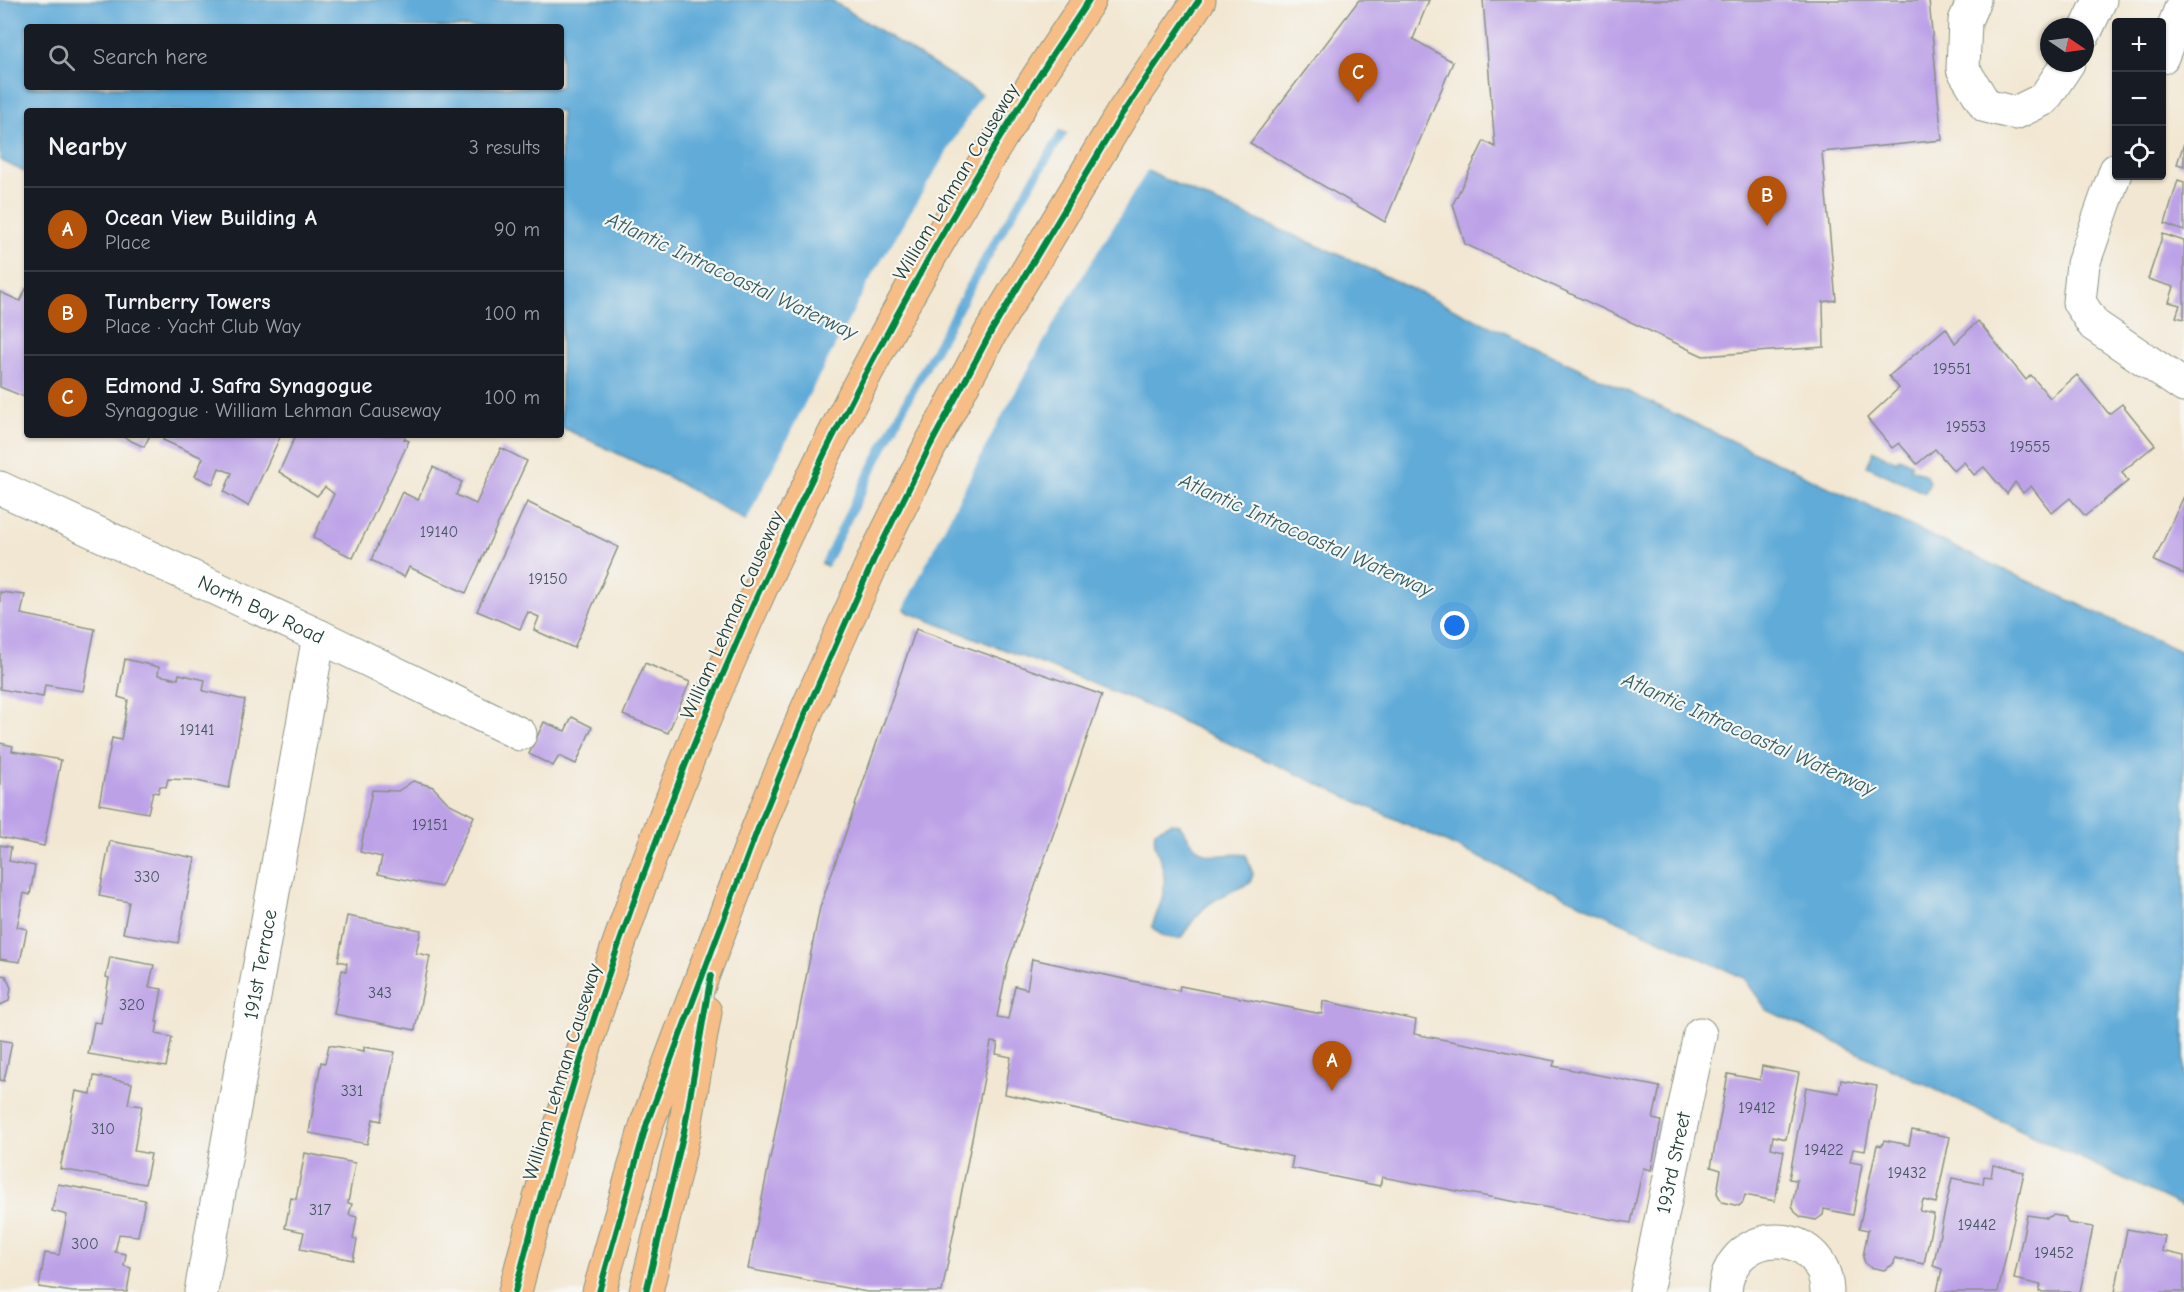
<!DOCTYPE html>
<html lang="en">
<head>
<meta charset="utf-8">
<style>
	:root { --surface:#171b24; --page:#242831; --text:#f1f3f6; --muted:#9ea1a6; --line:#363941; --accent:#b45309 }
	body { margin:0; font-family:"Comic Neue",sans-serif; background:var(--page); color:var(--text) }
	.controls { position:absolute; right:18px; top:18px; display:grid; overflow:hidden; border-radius:6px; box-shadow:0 2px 4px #0004 }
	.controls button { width:54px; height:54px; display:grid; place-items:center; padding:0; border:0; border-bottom:2px solid var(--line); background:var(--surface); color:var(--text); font:30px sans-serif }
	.compass { position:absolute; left:2040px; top:18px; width:54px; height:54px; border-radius:50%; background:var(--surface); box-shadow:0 2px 4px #0004; rotate:103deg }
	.you { position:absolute; left:1455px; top:626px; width:21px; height:21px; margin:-15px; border:4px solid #fff; border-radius:50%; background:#1a73e8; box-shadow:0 0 0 9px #1a73e833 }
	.badge { display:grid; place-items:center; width:39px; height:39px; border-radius:50%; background:var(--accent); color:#fff; font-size:20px; font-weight:700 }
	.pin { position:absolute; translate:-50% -50px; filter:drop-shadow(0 2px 3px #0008) }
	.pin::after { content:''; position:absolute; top:32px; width:21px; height:18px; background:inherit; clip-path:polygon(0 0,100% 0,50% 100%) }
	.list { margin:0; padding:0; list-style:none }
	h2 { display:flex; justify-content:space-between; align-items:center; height:78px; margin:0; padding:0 24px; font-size:26px }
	h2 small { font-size:20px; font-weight:400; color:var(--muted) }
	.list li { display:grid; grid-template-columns:39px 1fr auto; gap:18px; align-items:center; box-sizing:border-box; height:84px; padding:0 24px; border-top:2px solid var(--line) }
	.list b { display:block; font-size:22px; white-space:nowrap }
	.list p { margin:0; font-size:20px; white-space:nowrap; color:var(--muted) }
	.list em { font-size:20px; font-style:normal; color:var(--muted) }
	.icon { flex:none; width:33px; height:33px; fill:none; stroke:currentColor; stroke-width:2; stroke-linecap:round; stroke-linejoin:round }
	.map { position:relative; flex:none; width:2184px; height:1292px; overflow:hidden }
	.search { position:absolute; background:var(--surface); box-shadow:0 2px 4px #0004; left:24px; top:24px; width:540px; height:66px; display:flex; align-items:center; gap:15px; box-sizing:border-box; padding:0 21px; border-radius:6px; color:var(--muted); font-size:22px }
	.panel { position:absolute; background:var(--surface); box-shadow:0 2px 4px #0004; left:24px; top:108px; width:540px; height:330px; border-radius:6px }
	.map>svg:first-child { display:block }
	.water { fill:#60abd8; stroke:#407486; stroke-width:1.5; fill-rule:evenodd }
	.pier { fill:#f2e7d2 }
	.building { fill:#bca1e7 }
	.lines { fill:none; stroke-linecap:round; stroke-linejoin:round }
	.minor-casing { stroke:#889283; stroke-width:35 }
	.tertiary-casing { stroke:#889283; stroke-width:35 }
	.motorway-casing { stroke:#889283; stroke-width:35 }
	.minor { stroke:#fff; stroke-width:33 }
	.tertiary { stroke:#fff; stroke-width:33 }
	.motorway { stroke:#f6be86; stroke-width:33 }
	.cycleway-casing { stroke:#f6f6f2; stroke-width:10 }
	.cycleway { stroke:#00873e; stroke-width:6 }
	.labels { text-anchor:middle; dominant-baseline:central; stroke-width:4.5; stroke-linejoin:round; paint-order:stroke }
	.number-label { font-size:16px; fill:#465661 }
	.street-label { font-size:20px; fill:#1f3d34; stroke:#f6f6f2 }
	.water-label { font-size:21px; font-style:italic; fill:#325e65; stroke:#f6f6f2 }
</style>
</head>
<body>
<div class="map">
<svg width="2184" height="1292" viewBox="0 0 2184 1292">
	<rect width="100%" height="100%" fill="#f6f6f2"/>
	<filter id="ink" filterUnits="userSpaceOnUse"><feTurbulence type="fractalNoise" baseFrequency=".0167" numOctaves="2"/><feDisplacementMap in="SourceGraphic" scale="12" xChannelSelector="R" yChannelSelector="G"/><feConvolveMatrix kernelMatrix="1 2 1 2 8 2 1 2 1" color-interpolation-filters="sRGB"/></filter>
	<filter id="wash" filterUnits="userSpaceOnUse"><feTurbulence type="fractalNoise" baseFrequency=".008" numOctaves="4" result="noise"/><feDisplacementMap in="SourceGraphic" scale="24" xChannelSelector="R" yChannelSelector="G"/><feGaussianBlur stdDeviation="1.35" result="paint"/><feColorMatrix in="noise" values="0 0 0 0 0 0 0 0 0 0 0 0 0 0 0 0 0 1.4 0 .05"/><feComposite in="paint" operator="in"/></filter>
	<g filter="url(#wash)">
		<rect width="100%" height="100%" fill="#f2e7d2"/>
		<g class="water">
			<path d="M0 0H831L982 95 1208 199 1349 259 1963 551 2184 653V1207L1767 1010 1744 978 1132 699 910 613 670 478 561 427V111H27V173L0 160ZM27 27H561V87H27Z"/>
			<path d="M1874 451 1897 462 1899 458 1912 463 1910 468 1926 475 1930 482 1925 493 1867 466Z"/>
			<path d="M1171 823 1180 825C1188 837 1196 853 1211 855 1223 857 1234 852 1246 855L1253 874 1250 883C1212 900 1204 902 1181 938 1170 940 1158 935 1152 926 1159 908 1168 889 1163 869 1160 854 1152 847 1155 831Z"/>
		</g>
		<g class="pier">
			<path d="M983 92 1061 127 987 247 904 397 850 501 820 565 745 524 809 395 871 278Z"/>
			<path d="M1069 131 1149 168 1060 313 995 428 902 611 827 569 911 402 1006 232Z"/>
		</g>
		<g id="blocks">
			<g class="building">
				<path d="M1359 0H1429L1413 39 1453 62 1385 222 1250 143Z"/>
				<path d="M1483 0H1929L1942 140 1822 152 1836 300 1823 302 1824 347 1703 356 1465 244 1453 204 1484 141 1495 147Z"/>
				<path d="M2184 143V166L2177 164Z"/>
				<path d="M2178 180 2184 182V231L2165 224Z"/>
				<path d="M2163 234 2184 241V319L2176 317 2180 305 2169 302 2174 287 2148 279Z"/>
				<path d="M27 287V398L0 387V292L20 301Z"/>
				<path d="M1978 321 2026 380 2031 375 2050 398 2077 375 2109 414 2122 404 2155 445 2122 472 2128 481 2085 516 2070 498 2052 513 2031 486 2023 493 2015 482 2007 494 1984 467 1974 475 1964 462 1954 471 1935 449 1917 464 1899 443 1892 448 1867 418 1899 388 1889 376 1946 328 1955 343Z"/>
				<path d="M119 435H150L144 447Z"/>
				<path d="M165 435H281L248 506 224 492 232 473 219 468 213 484 195 476 203 458 163 440Z"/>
				<path d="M296 435H406L404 439 409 441 353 558 313 538 334 494 325 487 317 496 279 472Z"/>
				<path d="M501 448 527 461 466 593 409 567 404 577 371 560 402 492 418 500 433 467 462 482 456 495 476 504Z"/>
				<path d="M2184 496V574L2154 561Z"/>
				<path d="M527 502 618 547 574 648 534 630 539 617 528 612 520 629 477 611Z"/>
				<path d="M0 592 25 595 21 614 95 629 83 691 45 685 43 697 0 689Z"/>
				<path d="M916 629 1102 695 1008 963 997 1017 1008 1019 1015 986 1027 989 1032 959 1179 991 1180 986 1322 1014 1323 1001 1416 1020 1414 1034 1555 1061 1553 1066 1660 1087 1653 1119 1661 1121 1651 1170 1643 1168 1631 1223 1382 1177 1380 1186 1291 1168 1293 1157 1005 1094 1011 1057 996 1054 998 1043 991 1042 942 1292H867L748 1269 820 907Z"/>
				<path d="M125 659 159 667 158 675 178 679 179 674 205 680 203 691 245 700 229 788 192 780 168 779 166 787 160 786 158 793 153 792 148 813 99 804 112 738 121 740 128 700 118 697Z"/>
				<path d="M645 663 690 682 668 733 623 715Z"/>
				<path d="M572 717 592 727 576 764 559 756 553 766 529 754 544 722 565 731Z"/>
				<path d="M0 743 13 746 12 751 61 760 44 846 0 837Z"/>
				<path d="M413 781 433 787 448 803 474 816 441 887 378 874 382 857 360 852 372 790 398 791Z"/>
				<path d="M110 841 195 858 178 943 123 933 129 902 99 896Z"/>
				<path d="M0 845 11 847 9 861 35 866 30 895 24 893 17 927 27 929 20 962 0 959Z"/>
				<path d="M347 916 421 930 416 953 430 956 415 1030 334 1014 342 970 346 971 347 963 338 961Z"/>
				<path d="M110 957 154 965 149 987 162 989 156 1022H158L156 1034 172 1037 166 1067 88 1054 94 1022 101 1023 109 978 106 977Z"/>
				<path d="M0 975 6 976 11 988 9 1001 0 1005Z"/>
				<path d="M0 1040 12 1042 4 1081 0 1080Z"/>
				<path d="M329 1045 364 1051V1047L395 1052 381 1121 373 1119 367 1144 309 1133 321 1062 325 1063Z"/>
				<path d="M1762 1066 1799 1073 1786 1139 1773 1136 1771 1148 1784 1151 1775 1201 1745 1195 1743 1202 1739 1206 1722 1202 1717 1193 1721 1170 1711 1167 1728 1074 1760 1080Z"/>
				<path d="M94 1076 132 1083 128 1104 142 1106 134 1151 151 1154 145 1184 60 1169 76 1091 91 1094Z"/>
				<path d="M1841 1080 1877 1086 1865 1151 1853 1149 1850 1162 1862 1164 1853 1215 1824 1209 1823 1215 1816 1220 1801 1217 1795 1212 1792 1206 1797 1180 1789 1179 1806 1087 1839 1093Z"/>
				<path d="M1912 1130 1950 1137 1936 1203 1923 1200 1920 1211 1934 1214 1924 1264 1895 1258 1894 1264 1884 1270 1870 1267 1865 1263 1863 1257 1868 1230 1859 1228 1877 1145 1882 1146 1884 1140 1909 1145Z"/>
				<path d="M305 1153 355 1163 348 1203 352 1204 349 1215 357 1217 353 1239 357 1240 353 1260 300 1249 304 1232 285 1228 291 1198 296 1199Z"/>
				<path d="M1993 1165 2024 1172 1998 1292H1937L1942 1269 1933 1266 1952 1178 1983 1184 1984 1176 1991 1177Z"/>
				<path d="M58 1184 145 1200 138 1236 119 1234 115 1252 126 1254 124 1266 131 1268 127 1292H73L39 1287 45 1253 59 1255 67 1215 52 1211Z"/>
				<path d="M2027 1215 2047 1218 2053 1215 2065 1217 2068 1223 2093 1227 2080 1292H2039L2041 1285 2014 1279Z"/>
				<path d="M2127 1229 2165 1236 2162 1251 2184 1256V1292H2115Z"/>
			</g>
		</g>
	</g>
	<g filter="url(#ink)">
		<use href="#blocks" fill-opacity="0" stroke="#889283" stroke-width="1.5"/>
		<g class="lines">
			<defs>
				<g id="minor">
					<path d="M2162 57 2184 1"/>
					<path d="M2116 170 2083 264 2079 302 2094 325 2184 386"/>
					<path id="s1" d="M0 488 319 636 520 734"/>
					<path id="s2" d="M201 1292 319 636"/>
					<path id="s3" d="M1646 1292 1700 1034"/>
					<path d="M1725 1292C1729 1224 1825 1224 1827 1292"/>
				</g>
				<g id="tertiary">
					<path d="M1974 0 1965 21 1963 69 1986 106 2015 113 2044 99 2068 63"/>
					<path d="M2085 32 2100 0"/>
				</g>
				<g id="motorway">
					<path d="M515 1292C631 833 823 393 1089 0"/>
					<path d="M599 1292 647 1123 757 831 806 712 874 559 930 446 991 332 1122 114 1199 0"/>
					<path d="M646 1292 684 1132 705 1012"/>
				</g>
			</defs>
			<use href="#minor" class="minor-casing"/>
			<use href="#tertiary" class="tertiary-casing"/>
			<use href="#motorway" class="motorway-casing"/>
			<use href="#minor" class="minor"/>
			<use href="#tertiary" class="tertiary"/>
			<use href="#motorway" class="motorway"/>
			<defs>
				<g id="cycleway">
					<path d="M515 1292C631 833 823 393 1089 0"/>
					<path d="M599 1292 647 1123 757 831 806 712 874 559 930 446 991 332 1122 114 1199 0"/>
					<path d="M646 1292 684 1132 711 975"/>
				</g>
			</defs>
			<use href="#cycleway" class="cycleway-casing"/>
			<use href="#cycleway" class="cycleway"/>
		</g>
	</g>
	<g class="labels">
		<g class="number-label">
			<text x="1952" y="369">19551</text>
			<text x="1966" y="427">19553</text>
			<text x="2030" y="447">19555</text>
			<text x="439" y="532">19140</text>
			<text x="548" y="579">19150</text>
			<text x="197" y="730">19141</text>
			<text x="430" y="825">19151</text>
			<text x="147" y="877">330</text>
			<text x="380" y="993">343</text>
			<text x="132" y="1005">320</text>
			<text x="352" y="1091">331</text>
			<text x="1757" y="1108">19412</text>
			<text x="103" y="1129">310</text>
			<text x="1824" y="1150">19422</text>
			<text x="1907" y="1173">19432</text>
			<text x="320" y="1210">317</text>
			<text x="1977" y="1225">19442</text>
			<text x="85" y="1244">300</text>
			<text x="2054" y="1253">19452</text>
		</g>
		<g class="street-label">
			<text transform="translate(956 182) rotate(-59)">William Lehman Causeway</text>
			<text stroke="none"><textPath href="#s1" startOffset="288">North Bay Road</textPath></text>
			<text transform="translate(732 615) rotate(-66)">William Lehman Causeway</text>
			<text stroke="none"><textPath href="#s2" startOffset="333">191st Terrace</textPath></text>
			<text transform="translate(562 1072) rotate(-73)">William Lehman Causeway</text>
			<text stroke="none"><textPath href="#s3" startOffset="132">193rd Street</textPath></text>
		</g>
		<g class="water-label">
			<text transform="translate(732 276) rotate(25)">Atlantic Intracoastal Waterway</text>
			<text transform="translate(1306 535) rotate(24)">Atlantic Intracoastal Waterway</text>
			<text transform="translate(1749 734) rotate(24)">Atlantic Intracoastal Waterway</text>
		</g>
	</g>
</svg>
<div class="controls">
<button>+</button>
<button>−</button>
<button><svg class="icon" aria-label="locate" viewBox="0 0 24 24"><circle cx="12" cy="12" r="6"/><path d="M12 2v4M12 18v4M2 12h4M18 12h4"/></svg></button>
</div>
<svg class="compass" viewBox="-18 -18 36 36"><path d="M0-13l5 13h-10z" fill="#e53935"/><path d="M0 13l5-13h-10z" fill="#9ea1a6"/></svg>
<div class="you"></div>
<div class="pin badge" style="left:1332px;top:1091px">A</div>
<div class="pin badge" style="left:1767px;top:226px">B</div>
<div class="pin badge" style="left:1358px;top:103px">C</div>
<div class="search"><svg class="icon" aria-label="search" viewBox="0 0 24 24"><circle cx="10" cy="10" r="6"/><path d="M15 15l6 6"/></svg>Search here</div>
<section class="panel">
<h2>Nearby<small>3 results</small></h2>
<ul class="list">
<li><span class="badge">A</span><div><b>Ocean View Building A</b><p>Place</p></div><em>90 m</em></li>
<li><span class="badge">B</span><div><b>Turnberry Towers</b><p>Place · Yacht Club Way</p></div><em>100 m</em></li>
<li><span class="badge">C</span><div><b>Edmond J. Safra Synagogue</b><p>Synagogue · William Lehman Causeway</p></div><em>100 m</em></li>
</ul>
</section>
</div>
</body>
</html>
